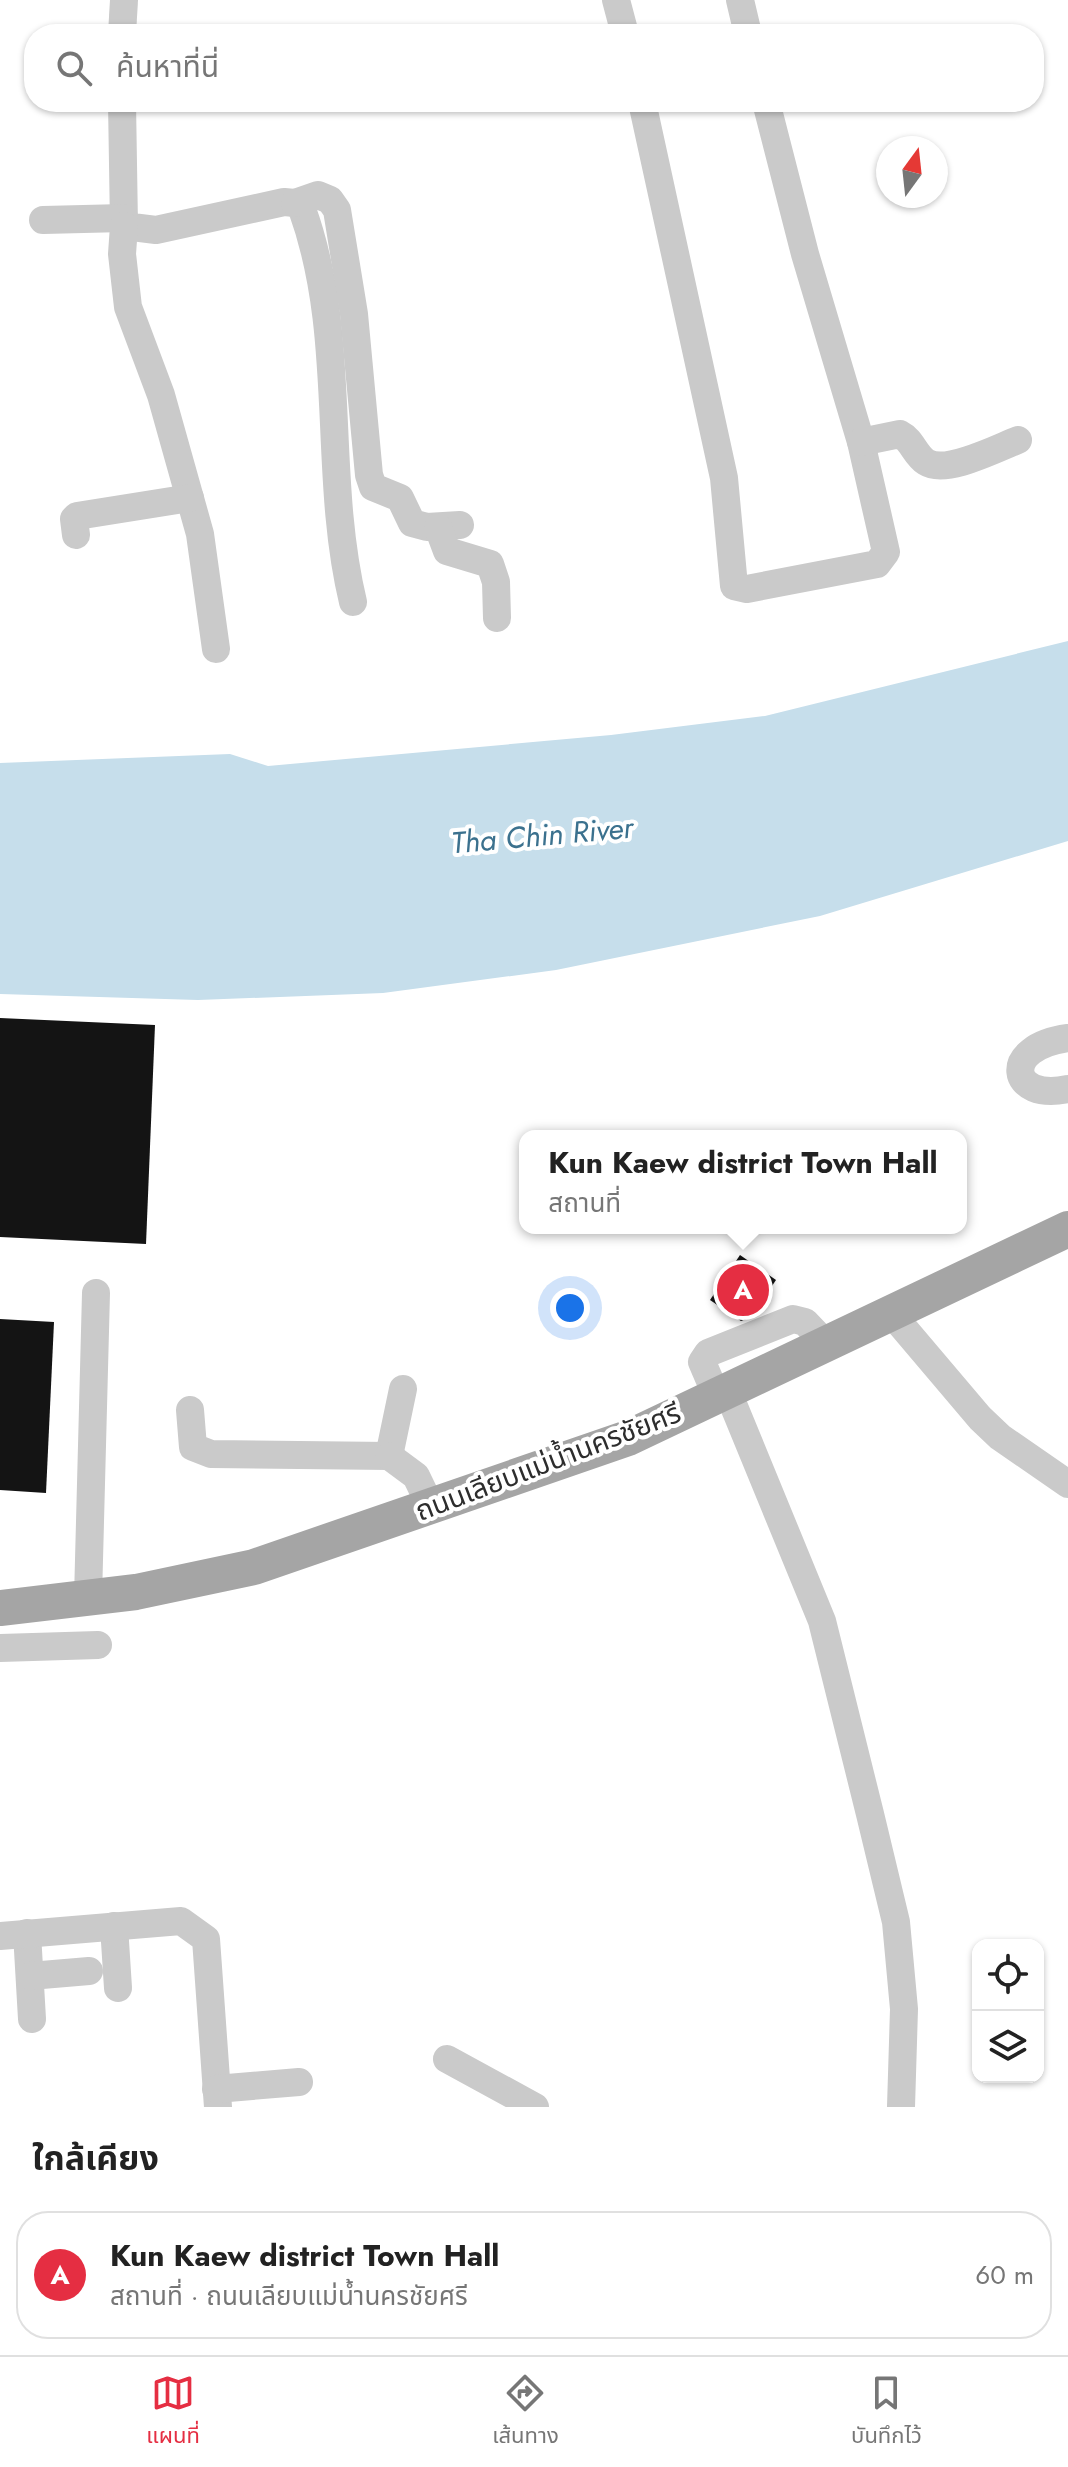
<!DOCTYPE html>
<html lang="th">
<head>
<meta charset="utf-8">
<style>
	:root { --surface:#fff; --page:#f6f6f6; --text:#222; --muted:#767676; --line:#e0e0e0; --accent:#e52e42 }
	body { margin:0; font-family:Jost,"Noto Sans Thai",sans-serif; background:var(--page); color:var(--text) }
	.controls { position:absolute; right:24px; bottom:24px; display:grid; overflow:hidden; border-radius:16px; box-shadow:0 2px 6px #0004 }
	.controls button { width:72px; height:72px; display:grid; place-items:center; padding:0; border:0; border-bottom:2px solid var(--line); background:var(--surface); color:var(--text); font:40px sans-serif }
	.compass { position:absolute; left:876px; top:136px; width:72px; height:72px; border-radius:50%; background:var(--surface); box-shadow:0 2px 6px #0004; rotate:15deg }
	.you { position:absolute; left:570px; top:1308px; width:28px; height:28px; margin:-20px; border:6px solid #fff; border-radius:50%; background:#1a73e8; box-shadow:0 0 0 12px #1a73e833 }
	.badge { display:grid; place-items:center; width:52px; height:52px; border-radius:50%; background:var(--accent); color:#fff; font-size:26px; font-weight:700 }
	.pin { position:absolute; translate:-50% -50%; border:4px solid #fff; box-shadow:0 2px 8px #0006 }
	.popup { position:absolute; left:519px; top:1130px; width:448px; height:104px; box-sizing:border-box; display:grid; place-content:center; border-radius:16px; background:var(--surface); filter:drop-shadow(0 2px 6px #0005); font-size:26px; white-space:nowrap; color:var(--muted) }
	.popup b { font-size:30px; color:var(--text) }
	.popup::after { content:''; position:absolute; left:50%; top:100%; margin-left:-16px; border:16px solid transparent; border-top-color:var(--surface) }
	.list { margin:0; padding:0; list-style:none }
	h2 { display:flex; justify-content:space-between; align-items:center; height:104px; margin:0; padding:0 32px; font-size:34px }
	h2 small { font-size:26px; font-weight:400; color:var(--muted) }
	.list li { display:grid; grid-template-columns:52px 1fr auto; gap:24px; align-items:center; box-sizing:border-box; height:128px; margin:0 16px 16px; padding:0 16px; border:2px solid var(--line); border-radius:32px }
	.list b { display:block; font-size:30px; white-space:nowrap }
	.list p { margin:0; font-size:26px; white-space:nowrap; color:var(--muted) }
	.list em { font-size:26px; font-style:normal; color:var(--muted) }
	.icon { flex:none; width:44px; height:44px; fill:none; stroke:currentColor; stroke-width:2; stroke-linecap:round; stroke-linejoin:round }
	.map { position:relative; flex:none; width:1068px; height:2107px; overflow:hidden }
	.search { position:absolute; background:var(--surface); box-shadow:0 2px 6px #0004; left:24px; right:24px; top:24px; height:88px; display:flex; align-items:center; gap:20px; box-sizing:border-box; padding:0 28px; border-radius:32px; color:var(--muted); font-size:30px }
	.sheet { height:248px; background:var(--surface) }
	nav { display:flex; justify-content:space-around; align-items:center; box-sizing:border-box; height:112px; border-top:2px solid var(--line); background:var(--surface); font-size:22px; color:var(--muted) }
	nav a { display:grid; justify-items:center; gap:4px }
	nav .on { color:var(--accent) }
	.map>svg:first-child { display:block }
	.water { fill:#c6deeb }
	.building { fill:#141414 }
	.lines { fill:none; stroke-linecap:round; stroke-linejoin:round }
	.minor { stroke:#cacaca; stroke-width:28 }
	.major { stroke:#a5a5a5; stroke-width:36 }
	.labels { text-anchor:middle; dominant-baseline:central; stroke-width:8; stroke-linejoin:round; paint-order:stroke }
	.street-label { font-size:28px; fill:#2d2d2d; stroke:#fff }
	.water-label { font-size:30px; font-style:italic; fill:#3b718e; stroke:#fff }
</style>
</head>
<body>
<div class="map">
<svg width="1068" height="2107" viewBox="0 0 1068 2107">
	<rect width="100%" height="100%" fill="#fff"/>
	<path class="water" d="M1068 641V841L820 916 556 970 383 993 198 1000 0 994V763L230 754 268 766 611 735 765 716Z"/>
	<g class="building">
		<path d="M0 1018 155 1025 146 1244 0 1237Z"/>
		<path d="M740 1255 776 1280 751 1317 741 1321 710 1300Z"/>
		<path d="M0 1319 54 1322 46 1493 0 1490Z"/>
	</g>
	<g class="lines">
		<g class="minor">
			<path d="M616 0 625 34"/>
			<path d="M740 0 748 34"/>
			<path d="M122 34 124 0"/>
			<path d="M122 102 124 226 156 230 284 202 295 203 302 209C348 336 322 473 353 602"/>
			<path d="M642 102 724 478 734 586 747 589 877 564 886 552 861 442 805 254 766 102"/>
			<path d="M295 203 318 195 330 200 337 210 354 314 369 475 373 487 400 498 412 523 427 527 460 525"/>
			<path d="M43 220 124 218"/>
			<path d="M124 226 122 254 128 307 161 395 200 534 216 649"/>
			<path d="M861 442 900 434C912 440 915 455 926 462 946 475 997 448 1018 440"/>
			<path d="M438 527 447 551 490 564 496 582 497 618"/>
			<path d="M76 535 74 519 77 516 190 498"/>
			<path d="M1068 1038C1000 1047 1009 1102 1068 1089"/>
			<path d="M891 1313 980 1418 1000 1437 1068 1484"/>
			<path d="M728 1392 822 1621 870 1814 896 1922 904 2009 901 2107"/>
			<path d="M717 1397 702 1362 708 1353 793 1319 805 1322 827 1345"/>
			<path d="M190 1410 193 1447 211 1454 389 1456 403 1389"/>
			<path d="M389 1456 416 1476 431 1507"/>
			<path d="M88 1598 96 1293"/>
			<path d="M0 1648 98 1645"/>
			<path d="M114 1926 118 1988"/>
			<path d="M27 1933 32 2019"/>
			<path d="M0 1936 181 1921 206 1939 218 2107"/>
			<path d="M30 1976 89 1971"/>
			<path d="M447 2059 535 2107"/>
			<path d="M216 2089 299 2082"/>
		</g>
		<path class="major" d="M0 1608 136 1592 254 1567 628 1438 1068 1229"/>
	</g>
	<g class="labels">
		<g class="street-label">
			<text transform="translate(548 1462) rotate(-21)">ถนนเลียบแม่น้ำนครชัยศรี</text>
		</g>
		<g class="water-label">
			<text transform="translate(542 835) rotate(-5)">Tha Chin River</text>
		</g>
	</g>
</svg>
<div class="controls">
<button><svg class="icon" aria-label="locate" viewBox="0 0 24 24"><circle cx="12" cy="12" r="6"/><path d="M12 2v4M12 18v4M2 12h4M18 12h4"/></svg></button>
<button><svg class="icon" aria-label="layers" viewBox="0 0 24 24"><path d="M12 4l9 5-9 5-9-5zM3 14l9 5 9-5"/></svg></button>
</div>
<svg class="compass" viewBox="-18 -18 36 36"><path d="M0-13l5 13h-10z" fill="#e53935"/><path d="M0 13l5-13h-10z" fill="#767676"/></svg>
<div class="you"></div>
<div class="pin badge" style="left:743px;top:1290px">A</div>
<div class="popup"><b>Kun Kaew district Town Hall</b>สถานที่</div>
<div class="search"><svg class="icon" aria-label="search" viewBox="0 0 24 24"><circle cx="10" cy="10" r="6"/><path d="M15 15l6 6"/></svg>ค้นหาที่นี่</div>
</div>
<section class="sheet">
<h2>ใกล้เคียง<small></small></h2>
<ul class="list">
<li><span class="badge">A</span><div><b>Kun Kaew district Town Hall</b><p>สถานที่ · ถนนเลียบแม่น้ำนครชัยศรี</p></div><em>60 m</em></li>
</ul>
</section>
<nav>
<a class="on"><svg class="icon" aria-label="map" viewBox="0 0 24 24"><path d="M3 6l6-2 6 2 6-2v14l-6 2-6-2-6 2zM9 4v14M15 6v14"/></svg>แผนที่</a>
<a><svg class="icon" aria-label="directions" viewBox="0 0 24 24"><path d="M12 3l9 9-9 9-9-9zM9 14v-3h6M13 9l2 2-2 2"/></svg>เส้นทาง</a>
<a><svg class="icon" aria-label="saved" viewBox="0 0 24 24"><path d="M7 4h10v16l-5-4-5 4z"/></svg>บันทึกไว้</a>
</nav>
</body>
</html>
